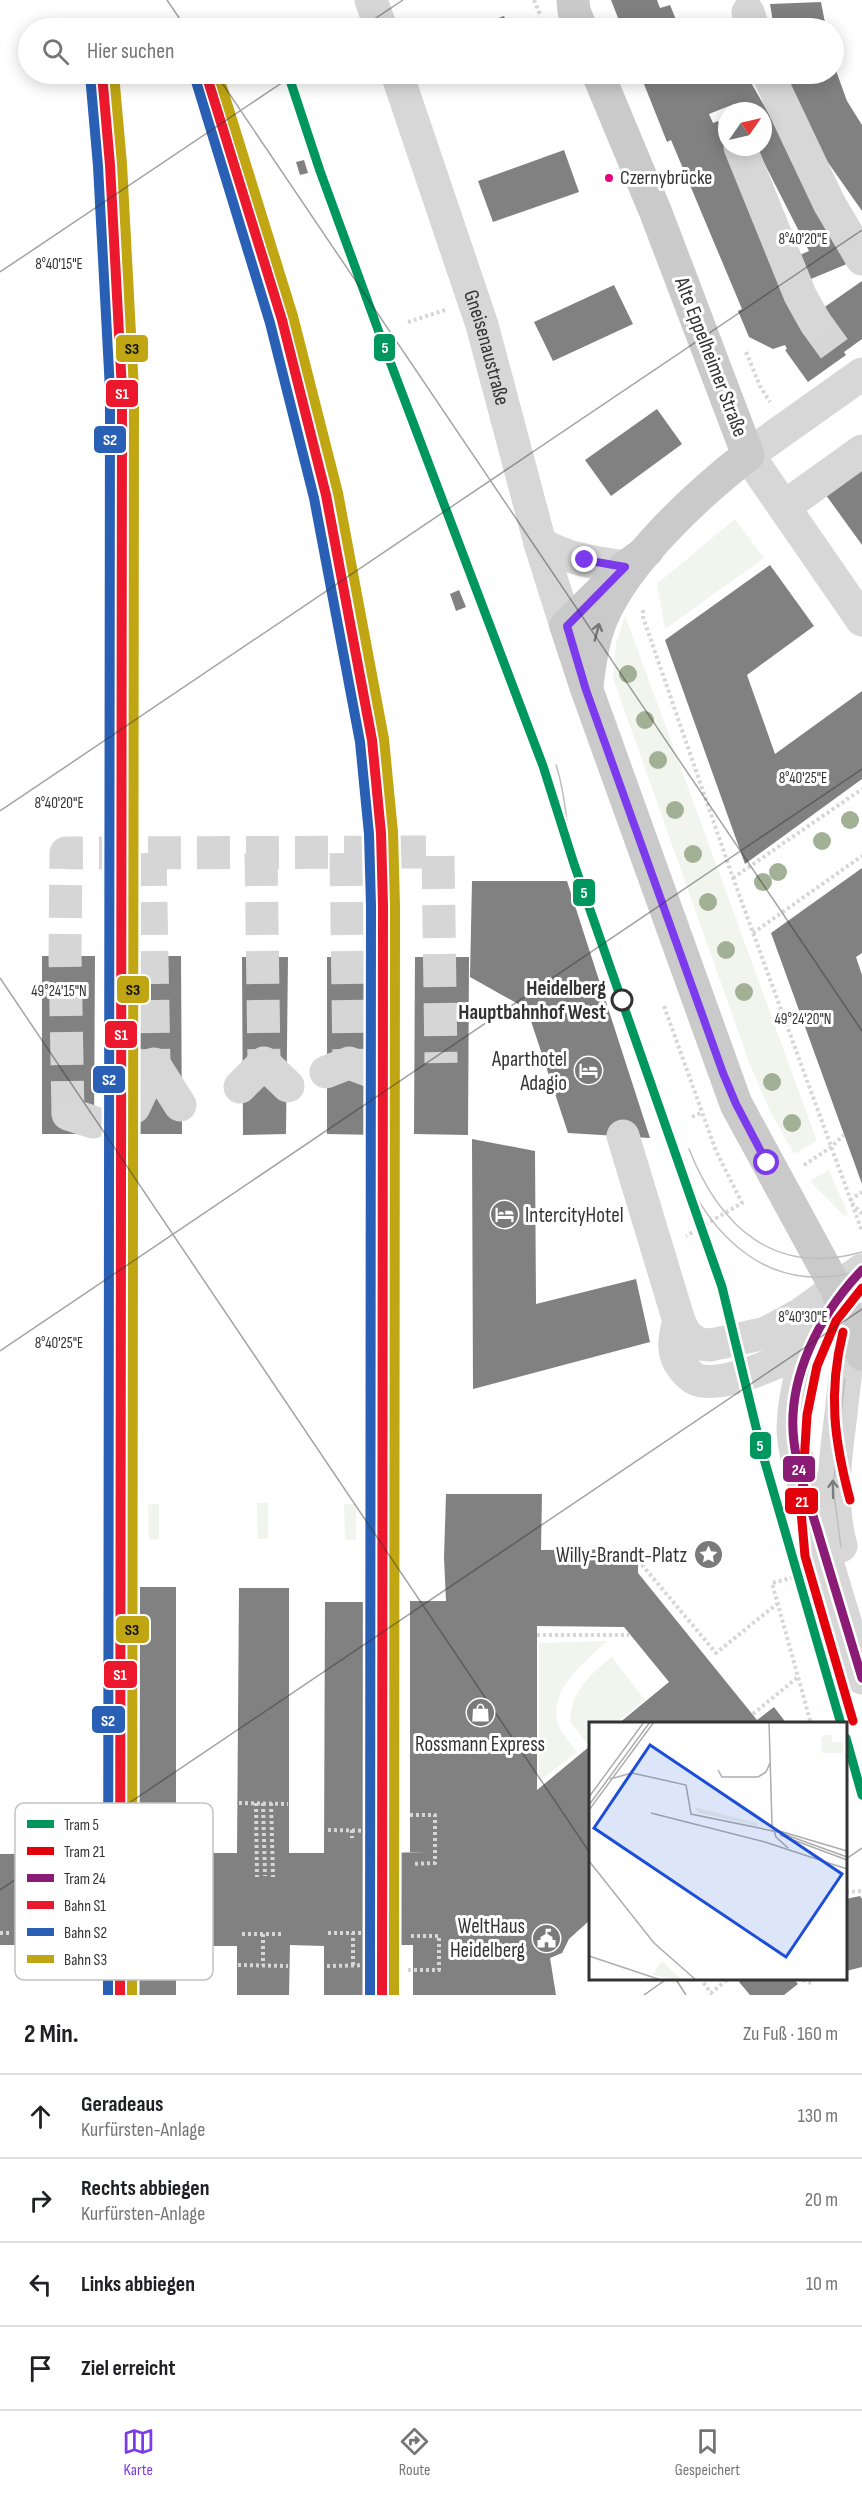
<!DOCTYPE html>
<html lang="de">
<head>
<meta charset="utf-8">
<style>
	:root { --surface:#fff; --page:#f2f2f2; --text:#202124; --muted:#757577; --line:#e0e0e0; --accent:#7c3aed }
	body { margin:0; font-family:"Sofia Sans Condensed",sans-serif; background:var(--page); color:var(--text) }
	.compass { position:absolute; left:718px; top:102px; width:54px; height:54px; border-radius:50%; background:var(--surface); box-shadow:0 3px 15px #0003; rotate:56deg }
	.stop { position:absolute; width:18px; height:18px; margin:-14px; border:4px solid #7c3aed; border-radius:50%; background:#fff }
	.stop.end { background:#7c3aed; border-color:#fff; box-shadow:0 2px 6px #0008 }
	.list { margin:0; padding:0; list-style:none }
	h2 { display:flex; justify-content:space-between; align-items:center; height:78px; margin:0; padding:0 24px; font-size:26px }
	h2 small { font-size:20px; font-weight:400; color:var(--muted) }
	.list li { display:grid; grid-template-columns:39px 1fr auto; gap:18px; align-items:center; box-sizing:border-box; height:84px; padding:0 24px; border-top:2px solid var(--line) }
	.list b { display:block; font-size:22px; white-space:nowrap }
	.list p { margin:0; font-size:20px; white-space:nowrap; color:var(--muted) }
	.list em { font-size:20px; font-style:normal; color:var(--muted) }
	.icon { flex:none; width:33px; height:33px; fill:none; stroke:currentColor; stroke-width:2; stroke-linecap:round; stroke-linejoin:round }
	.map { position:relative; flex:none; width:862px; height:1995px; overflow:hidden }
	.search { position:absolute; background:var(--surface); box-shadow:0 3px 15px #0003; left:18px; right:18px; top:18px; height:66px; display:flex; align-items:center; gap:15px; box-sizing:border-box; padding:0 21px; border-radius:33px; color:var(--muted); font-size:22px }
	.sheet { height:414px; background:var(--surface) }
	nav { display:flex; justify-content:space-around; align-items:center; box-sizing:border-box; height:84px; border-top:2px solid var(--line); background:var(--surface); font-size:16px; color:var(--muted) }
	nav a { display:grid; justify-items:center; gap:3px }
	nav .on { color:var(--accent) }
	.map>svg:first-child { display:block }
	.green { fill:#f1f5ed }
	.building { fill:#818181 }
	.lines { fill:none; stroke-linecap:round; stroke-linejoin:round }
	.minor-tunnel { stroke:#d6d6d6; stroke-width:33; stroke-dasharray:33 16; stroke-linecap:butt }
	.path { stroke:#d6d6d6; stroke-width:4; stroke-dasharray:3 3; stroke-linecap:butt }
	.minor { stroke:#d7d7d7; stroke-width:33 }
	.major { stroke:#cacaca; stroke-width:33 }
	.tram { stroke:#bebebe; stroke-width:1.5 }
	.rail-1-casing { stroke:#fff; stroke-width:15 }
	.rail-2-casing { stroke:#fff; stroke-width:15 }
	.rail-3-casing { stroke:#fff; stroke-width:15 }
	.rail-1 { stroke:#ec192e; stroke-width:10 }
	.rail-2 { stroke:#2960b5; stroke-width:10 }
	.rail-3 { stroke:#c0a612; stroke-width:10 }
	.tram-1-casing { stroke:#fff; stroke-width:14 }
	.tram-2-casing { stroke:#fff; stroke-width:14 }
	.tram-3-casing { stroke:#fff; stroke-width:14 }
	.tram-1 { stroke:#00975f; stroke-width:9 }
	.tram-2 { stroke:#e2000a; stroke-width:9 }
	.tram-3 { stroke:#8b1c75; stroke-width:9 }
	.tree { fill:#a2b095 }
	.oneway { stroke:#777 }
	.oneway2 { stroke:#7d7d7d }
	.route { stroke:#7c3aed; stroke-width:8 }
	.ticks { fill:none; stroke:#333; stroke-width:1.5; stroke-opacity:0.45 }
	.bus-dot { fill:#e5007d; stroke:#fff; stroke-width:2 }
	.stop-dot { fill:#fff; stroke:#333; stroke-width:3 }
	.labels { text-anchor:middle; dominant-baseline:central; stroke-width:6; stroke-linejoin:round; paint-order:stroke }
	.bus-label { font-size:20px; fill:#333; stroke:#fff; text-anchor:start }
	.street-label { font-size:21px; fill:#333; stroke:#fff }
	.stop-label { font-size:21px; font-weight:bold; fill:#333; stroke:#fff; text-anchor:end }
	.poi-label { font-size:21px; fill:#333; stroke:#fff; text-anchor:end }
	.inset-road { fill:none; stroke:#adadad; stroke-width:1.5 }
	.view { fill:#1d4ed8; fill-opacity:0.15; stroke:#1d4ed8; stroke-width:3 }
	.inset-edge { fill:none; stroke:#333; stroke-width:3 }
	.key { fill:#fff; stroke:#c2c2c2; stroke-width:1.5 }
	.key-label { font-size:16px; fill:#333 }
	.ticks-label { font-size:15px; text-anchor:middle; fill:#333; stroke:#fff; stroke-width:6; stroke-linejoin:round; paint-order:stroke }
	.line-badge { stroke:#fff; stroke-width:2 }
	.badge-label { font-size:16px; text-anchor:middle; font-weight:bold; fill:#fff }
	.pale-badge-label { font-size:16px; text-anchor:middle; font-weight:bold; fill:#111 }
</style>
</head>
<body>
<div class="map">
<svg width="862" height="1995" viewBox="0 0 862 1995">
	<rect width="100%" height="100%" fill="#fff"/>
	<g class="green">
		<path d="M735 519 764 558 665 629 657 584Z"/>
		<path d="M625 615 817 1141 794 1154 771 1113 749 1062 613 678 616 643Z"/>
		<path d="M829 1170 848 1214 844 1216 810 1181Z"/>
		<path d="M257 1503H268V1539H258Z"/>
		<path d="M148 1504H159V1539L149 1540Z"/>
		<path d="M344 1504H356V1540H345Z"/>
		<path d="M608 1641C586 1659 551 1688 557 1720 559 1732 570 1742 577 1752L539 1782V1643Z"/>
		<path d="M612 1657 645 1700 616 1723 590 1724 589 1746 570 1721C571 1692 590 1674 612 1657Z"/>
	</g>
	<g class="building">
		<path d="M611 0H657L660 8 670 5 679 27 622 28Z"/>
		<path d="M821 2 826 28H774L770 4Z"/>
		<path d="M504 16 509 28H470Z"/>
		<path d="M717 21 721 28H699Z"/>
		<path d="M834 65 847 101 862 125V211L813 141 783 74H834Z"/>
		<path d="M440 74H472L444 84Z"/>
		<path d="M640 74H746L854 261 806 281 795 257 809 251 756 147H763V111H738L734 104 709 114 713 123 718 121 727 143 816 313 862 281V339L844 352 846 355 808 382 785 350 787 349 785 345 773 349 749 337 738 311 742 309 671 140 667 142Z"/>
		<path d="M564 150 579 192 493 222 478 181Z"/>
		<path d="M304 160 308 173 300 175 296 162Z"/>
		<path d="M614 285 633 324 553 361 534 322Z"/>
		<path d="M657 409 682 444 611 496 585 460Z"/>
		<path d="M862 464V545L823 491Z"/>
		<path d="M770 565 814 626 747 675 775 754 862 691V779L745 864 665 640Z"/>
		<path d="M459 590 466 607 456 611 450 594Z"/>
		<path d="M862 868V953L856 957 862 975V1184L771 933Z"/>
		<path d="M472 881H567L650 1138 568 1133 527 1009 470 977Z"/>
		<path d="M42 956H95L94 1134H42Z"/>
		<path d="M130 956H181L182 1134H131Z"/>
		<path d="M242 957H288L286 1134 243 1135Z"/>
		<path d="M327 957H377L378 1135 327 1134Z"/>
		<path d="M415 957H469L468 1135 414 1134Z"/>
		<path d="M472 1139 535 1151 536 1304 636 1279 650 1342 473 1389Z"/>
		<path d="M446 1494H542L541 1550 638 1549V1573L757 1720 774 1707 787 1724H618L669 1682 624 1627 537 1626V1790L590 1746V1920L569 1939 562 1953 550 1958 556 1995H413V1945H378V1995H324V1946L290 1945 289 1995H237V1946H176V1995H129V1945H0V1854L128 1853 130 1587H176V1853H237L239 1588H289V1853H324L325 1602H379L378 1853 429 1852H410V1601H446L444 1558Z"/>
		<path d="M860 1896 862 1899V1967L846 1971V1899Z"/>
		<path d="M743 1978H793L798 1984 784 1995H750L739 1982Z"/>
	</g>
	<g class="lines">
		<g class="minor-tunnel">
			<path d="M815 322 841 358"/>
			<path d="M150 853 154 1064"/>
			<path d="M261 853 264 1063"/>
			<path d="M346 853 349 1063"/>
			<path d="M68 1114 65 956 66 853 438 852 441 1063"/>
		</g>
		<g class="path">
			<path d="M534 0 541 17"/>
			<path d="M408 322 445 310"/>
			<path d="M746 352 760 386 770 402"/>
			<path d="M643 610V617L733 878 862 1231"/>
			<path d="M733 878 862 789"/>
			<path d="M753 933 862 856"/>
			<path d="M664 1006 716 1151 742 1203 686 1236"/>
			<path d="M692 1117 701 1113"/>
			<path d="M804 1165 830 1148 844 1135"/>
			<path d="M850 1200 862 1192"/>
			<path d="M852 1203 862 1214"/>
			<path d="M638 1560 716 1653 777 1604"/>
			<path d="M799 1576 772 1583 811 1724"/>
			<path d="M537 1635H629"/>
			<path d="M753 1714 798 1677"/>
			<path d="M239 1803 288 1804"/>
			<path d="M256 1803 257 1877"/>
			<path d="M263 1803 265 1876"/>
			<path d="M271 1803 273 1877"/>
			<path d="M127 1810 179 1811"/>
			<path d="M410 1815H435V1863L412 1864"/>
			<path d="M40 1823 91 1822"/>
			<path d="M66 1823 67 1861H86"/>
			<path d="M328 1830 377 1831"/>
			<path d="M352 1830V1838"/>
			<path d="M148 1876 149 1810"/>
			<path d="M156 1876 157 1811"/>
			<path d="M164 1876 165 1810"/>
			<path d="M846 1892 862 1891"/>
			<path d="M0 1933H11"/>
			<path d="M140 1933 178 1934"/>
			<path d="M328 1933H376"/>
			<path d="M242 1934H284"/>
			<path d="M263 1934V1965"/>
			<path d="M126 1962 179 1963"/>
			<path d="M155 1962 157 1933"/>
			<path d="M40 1963 91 1964"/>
			<path d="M65 1964 66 1932 86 1933"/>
			<path d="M238 1965 288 1966"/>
			<path d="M353 1965V1933"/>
			<path d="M327 1966 377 1965"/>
			<path d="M408 1970H439V1936H411"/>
			<path d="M700 1978 711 1993 729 1978"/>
			<path d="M797 1978 814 1984"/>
		</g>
		<g class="minor">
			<path d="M371 0 381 28"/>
			<path d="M748 12 753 28"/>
			<path id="s1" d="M397 74 482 325 540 543 566 626"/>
			<path d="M768 74 829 203 862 259"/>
			<path d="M740 147 800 295 815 322"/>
			<path d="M862 374 748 455 862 620"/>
			<path d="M784 507 862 451"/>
			<path d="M540 543C566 559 596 563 625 567"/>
			<path d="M326 1072 349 1063 376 1073"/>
			<path d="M240 1087 264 1063 288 1086"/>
			<path d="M134 1107 154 1064 180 1105"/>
			<path d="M68 1114 93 1122"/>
			<path d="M623 1136 679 1321 685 1334 698 1344 711 1345 766 1333 801 1314 862 1270"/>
			<path d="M833 1292C812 1330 794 1384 793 1428 793 1445 798 1462 802 1478L862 1678"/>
			<path d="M679 1321C674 1339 671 1354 684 1369 689 1375 695 1381 703 1381 733 1385 794 1357 818 1339"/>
			<path d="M841 1546C829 1501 835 1460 841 1414 844 1382 848 1349 860 1319"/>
		</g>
		<g class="major">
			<path d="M573 0 574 11 581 28"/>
			<path d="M647 551 625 567 566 626 587 690 736 1104 836 1288 862 1354"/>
			<path d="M587 685C590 663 593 639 602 618 627 559 698 494 748 455L656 213 598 74"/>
		</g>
		<g class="tram">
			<path d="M556 765C567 797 566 832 574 864"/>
			<path d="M689 1149C720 1227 774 1277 862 1252"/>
			<path d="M678 1159C710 1239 771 1298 862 1270"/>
			<path d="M841 1547 833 1487 845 1379"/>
		</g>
		<defs>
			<g id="rail-1">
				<path d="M102 74 110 165 122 390 120 1995"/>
				<path d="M206 74 282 320 326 495 372 740 381 833 383 906 382 1995"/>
			</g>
			<g id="rail-2">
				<path d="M90 75 98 166 110 390 108 1995"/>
				<path d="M195 78 270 323 314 498 360 742 369 834 371 906 370 1995"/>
			</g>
			<g id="rail-3">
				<path d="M114 74 122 164 134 390 132 1995"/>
				<path d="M218 74 293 316 338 493 384 739 393 832 395 906 394 1995"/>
			</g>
		</defs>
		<use href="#rail-1" class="rail-1-casing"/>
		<use href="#rail-2" class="rail-2-casing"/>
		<use href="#rail-3" class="rail-3-casing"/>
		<use href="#rail-1" class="rail-1"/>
		<use href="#rail-2" class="rail-2"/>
		<use href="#rail-3" class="rail-3"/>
		<defs>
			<g id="tram-1">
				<path d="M288 74 320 171 380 335 543 766 574 864 722 1287 762 1452 841 1724"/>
				<path d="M846 1738 862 1795"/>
			</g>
			<g id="tram-2">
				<path d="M843 1332C828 1393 834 1440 850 1500"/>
				<path d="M853 1721 805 1556 801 1511 807 1415 817 1366 836 1321 862 1288"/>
			</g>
			<path id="tram-3" d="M862 1270C820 1314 786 1379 794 1442 798 1475 811 1507 820 1539 834 1585 848 1632 862 1678"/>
		</defs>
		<use href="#tram-1" class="tram-1-casing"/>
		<use href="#tram-2" class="tram-2-casing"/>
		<use href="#tram-3" class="tram-3-casing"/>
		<use href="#tram-1" class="tram-1"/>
		<use href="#tram-2" class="tram-2"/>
		<use href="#tram-3" class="tram-3"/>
	</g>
	<g class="tree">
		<circle cx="628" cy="674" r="9"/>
		<circle cx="645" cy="720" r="9"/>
		<circle cx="658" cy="760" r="9"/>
		<circle cx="675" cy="810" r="9"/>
		<circle cx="850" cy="820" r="9"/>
		<circle cx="822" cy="841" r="9"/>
		<circle cx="693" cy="854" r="9"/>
		<circle cx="778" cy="872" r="9"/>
		<circle cx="763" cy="882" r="9"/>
		<circle cx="708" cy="902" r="9"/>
		<circle cx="726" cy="950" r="9"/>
		<circle cx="744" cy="992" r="9"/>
		<circle cx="772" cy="1082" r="9"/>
		<circle cx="792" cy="1123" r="9"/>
	</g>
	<defs><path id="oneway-shaft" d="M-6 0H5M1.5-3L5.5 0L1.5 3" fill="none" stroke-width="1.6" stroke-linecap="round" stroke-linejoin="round" transform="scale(1.5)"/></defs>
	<use class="oneway" href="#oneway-shaft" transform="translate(597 632) rotate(-75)"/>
	<use class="oneway2" href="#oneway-shaft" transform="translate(833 1489) rotate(-91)"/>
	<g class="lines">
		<path class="route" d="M585 560 625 567 567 626 586 690 723 1073 736 1104 767 1163"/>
	</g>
	<path class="ticks" d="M167 0 186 28M361 28 403 0M216 74 862 1031M0 272 295 74M0 811 862 230M0 978 590 1853M0 1351 862 769M846 1859 862 1848M0 1890 862 1309M675 1978 686 1995M644 1995 668 1978"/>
	<defs>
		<symbol id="hotel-disc" viewBox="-11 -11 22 22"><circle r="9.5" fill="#7a7a7a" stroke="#fff"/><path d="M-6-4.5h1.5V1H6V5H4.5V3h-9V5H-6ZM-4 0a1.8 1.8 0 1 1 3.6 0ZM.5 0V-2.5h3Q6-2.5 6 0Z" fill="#fff"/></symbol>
		<symbol id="sight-disc" viewBox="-11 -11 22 22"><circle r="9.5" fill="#7a7a7a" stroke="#fff"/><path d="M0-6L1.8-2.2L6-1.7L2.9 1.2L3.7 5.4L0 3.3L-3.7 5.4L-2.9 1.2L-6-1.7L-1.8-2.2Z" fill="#fff"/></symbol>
		<symbol id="shop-disc" viewBox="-11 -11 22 22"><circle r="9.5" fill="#7a7a7a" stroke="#fff"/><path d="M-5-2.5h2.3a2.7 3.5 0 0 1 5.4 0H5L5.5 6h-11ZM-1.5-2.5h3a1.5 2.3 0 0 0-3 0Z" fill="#fff"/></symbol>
		<symbol id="civic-disc" viewBox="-11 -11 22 22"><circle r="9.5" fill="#7a7a7a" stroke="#fff"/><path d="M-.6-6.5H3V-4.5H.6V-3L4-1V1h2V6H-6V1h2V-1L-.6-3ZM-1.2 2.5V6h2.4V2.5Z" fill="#fff"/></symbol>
	</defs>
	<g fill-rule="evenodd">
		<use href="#hotel-disc" x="572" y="1054" width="33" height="33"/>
		<use href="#hotel-disc" x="488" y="1198" width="33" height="33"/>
		<use href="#sight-disc" x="692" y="1538" width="33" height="33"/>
		<use href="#shop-disc" x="464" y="1696" width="33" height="33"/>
		<use href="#civic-disc" x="530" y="1922" width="33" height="33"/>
	</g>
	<circle class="bus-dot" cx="609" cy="178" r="5"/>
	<circle class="stop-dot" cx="622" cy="1000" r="10"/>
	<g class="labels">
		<g class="bus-label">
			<text x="620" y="178">Czernybrücke</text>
		</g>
		<g class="street-label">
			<text stroke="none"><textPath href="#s1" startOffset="288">Gneisenaustraße</textPath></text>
			<text transform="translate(711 357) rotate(69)">Alte Eppelheimer Straße</text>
		</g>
		<g class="stop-label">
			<text x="606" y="988">Heidelberg<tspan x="606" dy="24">Hauptbahnhof West</tspan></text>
		</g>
		<g class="poi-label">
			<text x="567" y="1059">Aparthotel<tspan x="567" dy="24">Adagio</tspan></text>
			<text x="525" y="1215" text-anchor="start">IntercityHotel</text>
			<text x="687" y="1555">Willy-Brandt-Platz</text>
			<text x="480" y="1744" text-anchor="middle">Rossmann Express</text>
			<text x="525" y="1926">WeltHaus<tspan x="525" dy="24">Heidelberg</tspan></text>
		</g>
	</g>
	<g transform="translate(589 1722)">
		<rect width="258" height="258" fill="#fff"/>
		<path d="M237 13H243V20H254V31H233L232 16ZM105 85 168 101V104L110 91ZM73 239 92 257 93 258 63 253Z" fill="#f1f5ed"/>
		<path class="inset-road" d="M180 0 183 102 187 115 199 126M129 48 133 55H169L177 50 181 41M21 57 43 51 97 63 102 92 189 110 258 135M0 75 55 0M0 83 61 0M0 88 65 0M62 91 176 120 258 147M187 108 258 129M191 113 258 138M258 129V93M0 139 65 221 107 258M0 234 72 258"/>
		<path class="view" d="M61 23 253 152 197 235 5 106Z"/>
		<rect width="258" height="258" class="inset-edge"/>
	</g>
	<rect x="15" y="1803" width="198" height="177" rx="9" class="key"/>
	<rect x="27" y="1820" width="27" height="8" fill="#00975f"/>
	<rect x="27" y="1847" width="27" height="8" fill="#e2000a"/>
	<rect x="27" y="1874" width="27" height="8" fill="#8b1c75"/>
	<rect x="27" y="1901" width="27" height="8" fill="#ec192e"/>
	<rect x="27" y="1928" width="27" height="8" fill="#2960b5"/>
	<rect x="27" y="1955" width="27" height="8" fill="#c0a612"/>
	<g class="key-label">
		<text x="64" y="1830">Tram 5</text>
		<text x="64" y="1857">Tram 21</text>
		<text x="64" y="1884">Tram 24</text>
		<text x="64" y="1911">Bahn S1</text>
		<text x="64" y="1938">Bahn S2</text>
		<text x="64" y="1965">Bahn S3</text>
	</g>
	<g class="ticks-label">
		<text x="803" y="244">8°40'20"E</text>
		<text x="59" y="269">8°40'15"E</text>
		<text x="803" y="783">8°40'25"E</text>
		<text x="59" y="808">8°40'20"E</text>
		<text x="59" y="996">49°24'15"N</text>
		<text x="803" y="1024">49°24'20"N</text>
		<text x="803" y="1322">8°40'30"E</text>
		<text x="59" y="1348">8°40'25"E</text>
	</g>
	<g class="line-badge">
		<rect x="373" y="333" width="23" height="29" rx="6" fill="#00975f"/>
		<rect x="115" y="334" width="34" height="29" rx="6" fill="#c0a612"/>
		<rect x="105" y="379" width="34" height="29" rx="6" fill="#ec192e"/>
		<rect x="93" y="425" width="34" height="29" rx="6" fill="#2960b5"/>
		<rect x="572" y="878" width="24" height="29" rx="6" fill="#00975f"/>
		<rect x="116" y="975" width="34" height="29" rx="6" fill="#c0a612"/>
		<rect x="104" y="1020" width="34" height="29" rx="6" fill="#ec192e"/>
		<rect x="92" y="1065" width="34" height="29" rx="6" fill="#2960b5"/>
		<rect x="749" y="1431" width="23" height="29" rx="6" fill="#00975f"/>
		<rect x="782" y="1455" width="34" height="28" rx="6" fill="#8b1c75"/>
		<rect x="784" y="1487" width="35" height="28" rx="6" fill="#e2000a"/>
		<rect x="115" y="1615" width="35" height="29" rx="6" fill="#c0a612"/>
		<rect x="103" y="1660" width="35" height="29" rx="6" fill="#ec192e"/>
		<rect x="91" y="1705" width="35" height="29" rx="6" fill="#2960b5"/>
	</g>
	<g class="badge-label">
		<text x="385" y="353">5</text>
		<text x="122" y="399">S1</text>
		<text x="110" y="445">S2</text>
		<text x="584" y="898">5</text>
		<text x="121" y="1040">S1</text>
		<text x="109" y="1085">S2</text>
		<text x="760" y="1451">5</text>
		<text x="799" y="1475">24</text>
		<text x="802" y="1507">21</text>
		<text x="120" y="1680">S1</text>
		<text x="108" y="1726">S2</text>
	</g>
	<g class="pale-badge-label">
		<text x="132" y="354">S3</text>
		<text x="133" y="995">S3</text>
		<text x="132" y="1635">S3</text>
	</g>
</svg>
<svg class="compass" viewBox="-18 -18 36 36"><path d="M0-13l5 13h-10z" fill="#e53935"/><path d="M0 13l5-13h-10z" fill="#757577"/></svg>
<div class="stop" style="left:767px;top:1163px"></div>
<div class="stop end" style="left:585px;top:560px"></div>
<div class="search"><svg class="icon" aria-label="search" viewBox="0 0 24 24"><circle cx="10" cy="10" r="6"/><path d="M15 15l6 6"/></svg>Hier suchen</div>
</div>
<section class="sheet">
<h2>2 Min.<small>Zu Fuß · 160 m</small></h2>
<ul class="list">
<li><svg class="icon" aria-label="ahead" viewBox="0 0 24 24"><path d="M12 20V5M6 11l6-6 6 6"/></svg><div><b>Geradeaus</b><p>Kurfürsten-Anlage</p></div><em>130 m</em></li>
<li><svg class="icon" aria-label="right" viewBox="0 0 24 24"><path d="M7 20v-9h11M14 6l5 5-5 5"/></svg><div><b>Rechts abbiegen</b><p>Kurfürsten-Anlage</p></div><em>20 m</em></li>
<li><svg class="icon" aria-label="left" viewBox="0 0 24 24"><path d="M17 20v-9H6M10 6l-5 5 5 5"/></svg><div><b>Links abbiegen</b></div><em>10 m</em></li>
<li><svg class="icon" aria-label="arrive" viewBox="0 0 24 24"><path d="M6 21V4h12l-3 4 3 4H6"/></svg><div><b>Ziel erreicht</b></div></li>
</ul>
</section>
<nav>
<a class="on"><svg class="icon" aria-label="map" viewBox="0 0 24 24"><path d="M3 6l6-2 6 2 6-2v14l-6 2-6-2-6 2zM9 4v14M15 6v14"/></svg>Karte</a>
<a><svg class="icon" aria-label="directions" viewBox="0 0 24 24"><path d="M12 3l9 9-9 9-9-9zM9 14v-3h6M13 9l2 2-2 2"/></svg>Route</a>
<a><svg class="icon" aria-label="saved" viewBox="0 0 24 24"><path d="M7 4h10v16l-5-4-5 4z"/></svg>Gespeichert</a>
</nav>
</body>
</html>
